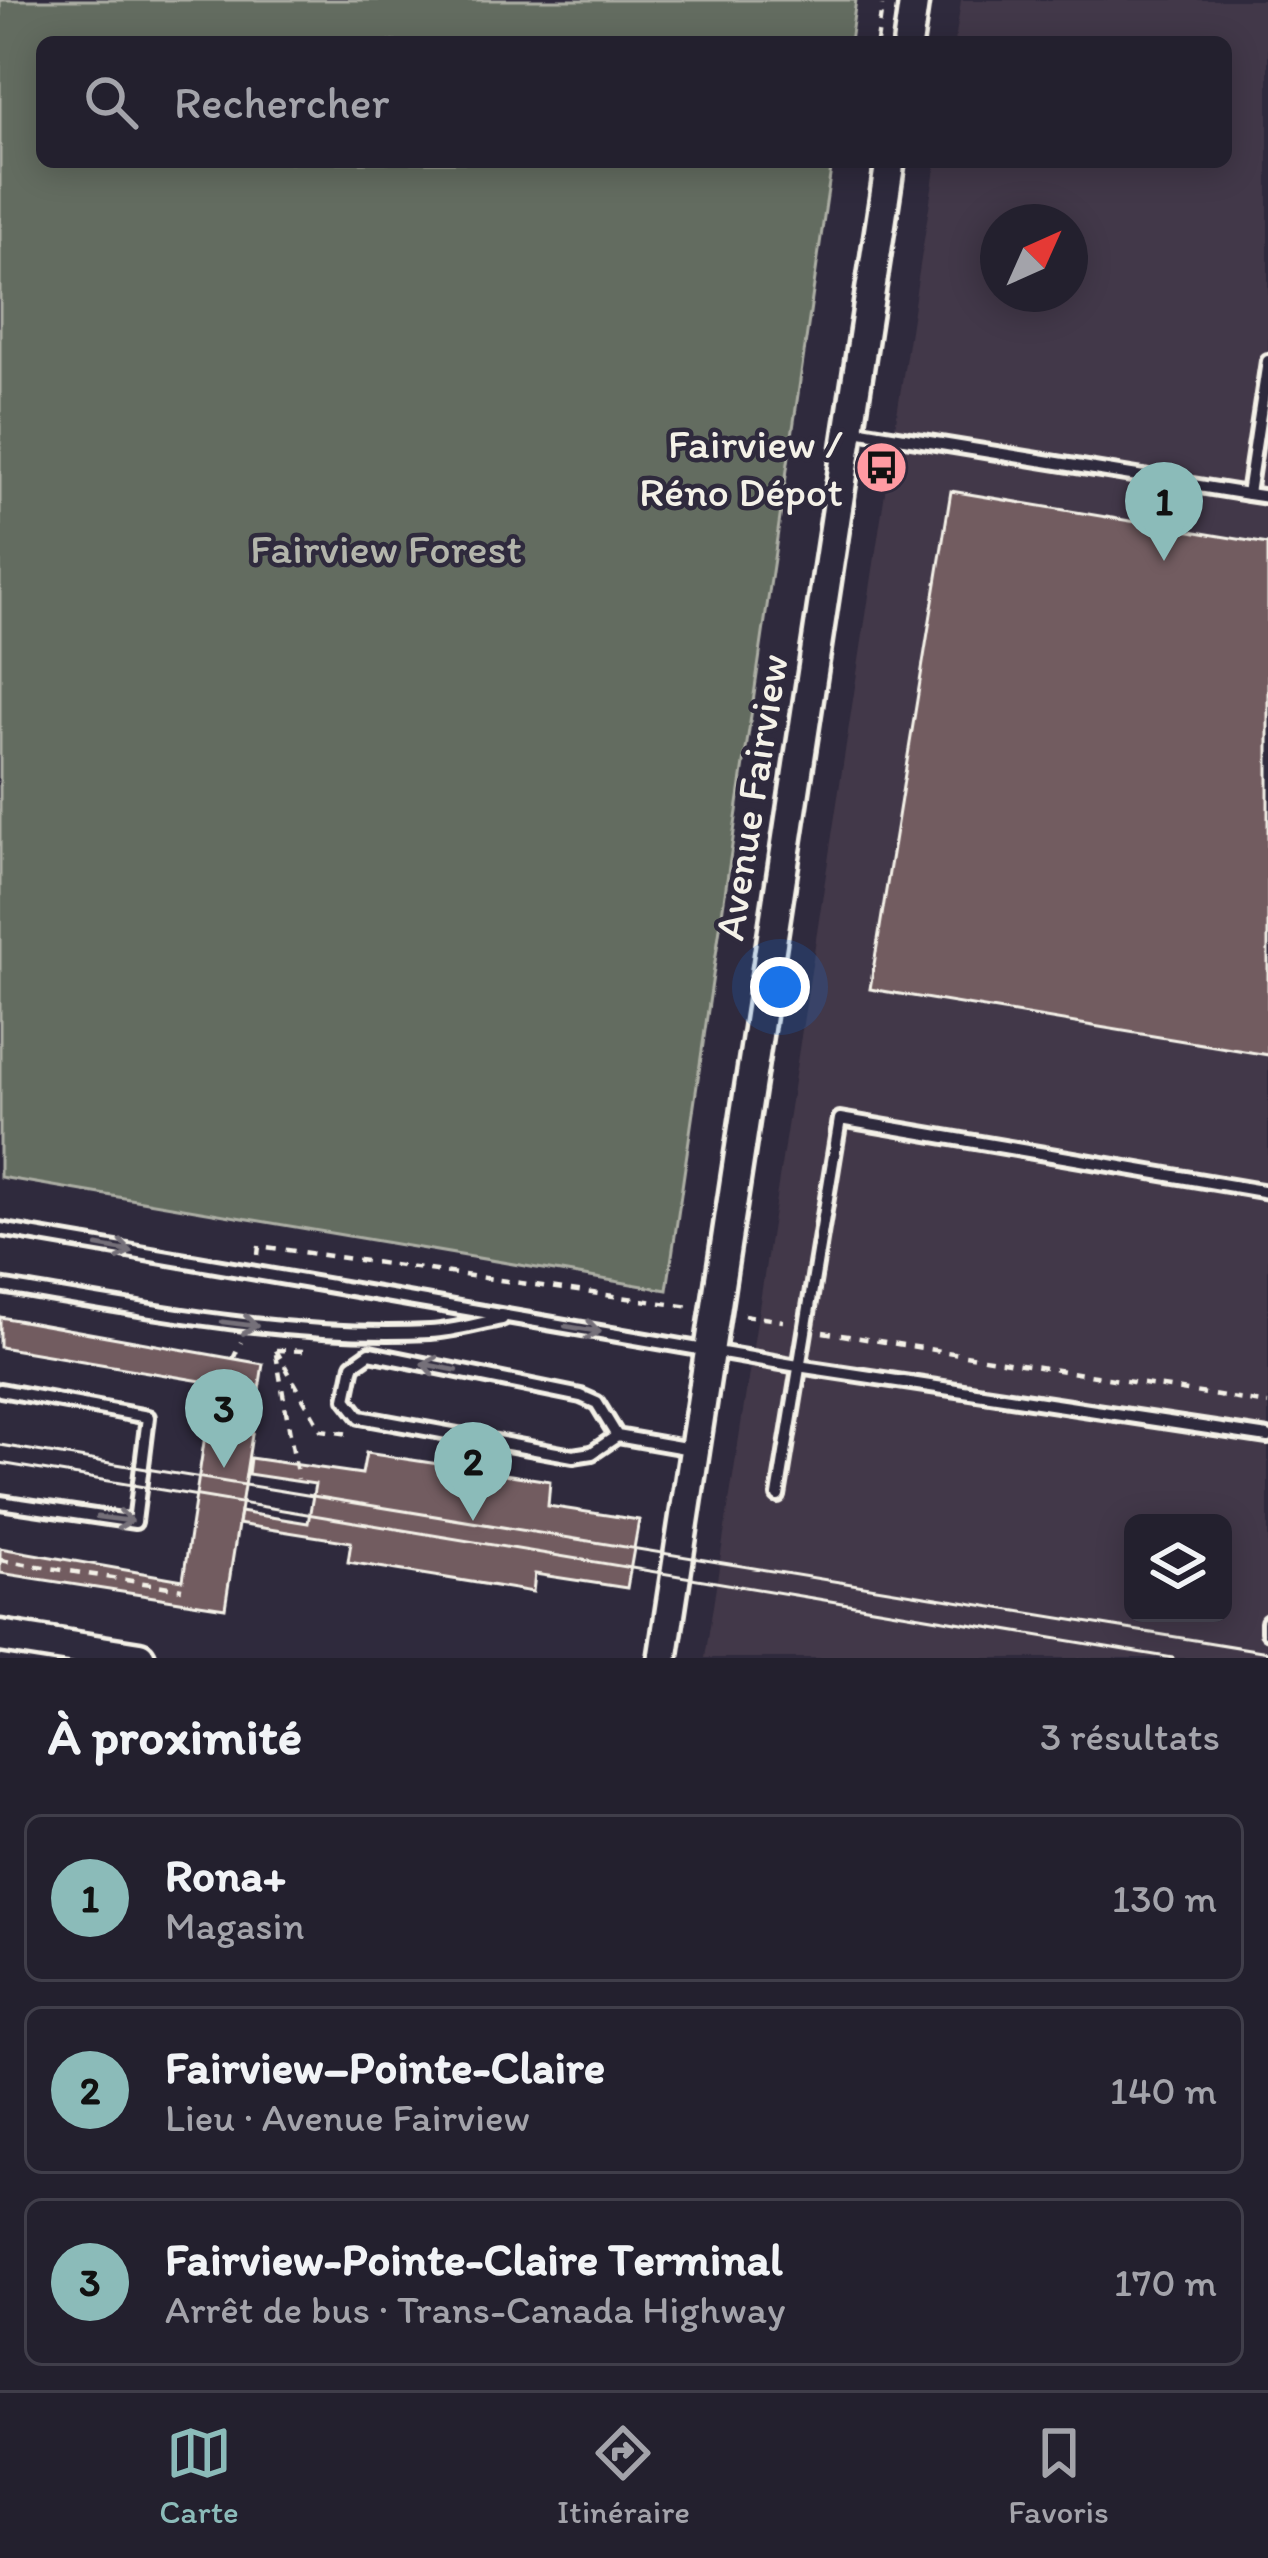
<!DOCTYPE html>
<html lang="fr">
<head>
<meta charset="utf-8">
<style>
	:root { --surface:#23202e; --page:#2b2836; --text:#f1f3f6; --muted:#a3a3aa; --line:#403e4a; --accent:#8bbbb9 }
	body { margin:0; font-family:Itim,sans-serif; background:var(--page); color:var(--text) }
	.controls { position:absolute; right:36px; bottom:36px; display:grid; overflow:hidden; border-radius:18px; box-shadow:0 6px 30px #0003 }
	.controls button { width:108px; height:108px; display:grid; place-items:center; padding:0; border:0; border-bottom:3px solid var(--line); background:var(--surface); color:var(--text); font:60px sans-serif }
	.compass { position:absolute; left:980px; top:204px; width:108px; height:108px; border-radius:50%; background:var(--surface); box-shadow:0 6px 30px #0003; rotate:45deg }
	.you { position:absolute; left:780px; top:987px; width:42px; height:42px; margin:-30px; border:9px solid #fff; border-radius:50%; background:#1a73e8; box-shadow:0 0 0 18px #1a73e833 }
	.badge { display:grid; place-items:center; width:78px; height:78px; border-radius:50%; background:var(--accent); color:#111; font-size:39px; font-weight:700 }
	.pin { position:absolute; translate:-50% -99px; filter:drop-shadow(0 3px 6px #0008) }
	.pin::after { content:''; position:absolute; top:63px; width:42px; height:36px; background:inherit; clip-path:polygon(0 0,100% 0,50% 100%) }
	.list { margin:0; padding:0; list-style:none }
	h2 { display:flex; justify-content:space-between; align-items:center; height:156px; margin:0; padding:0 48px; font-size:51px }
	h2 small { font-size:39px; font-weight:400; color:var(--muted) }
	.list li { display:grid; grid-template-columns:78px 1fr auto; gap:36px; align-items:center; box-sizing:border-box; height:168px; margin:0 24px 24px; padding:0 24px; border:3px solid var(--line); border-radius:18px }
	.list b { display:block; font-size:45px; white-space:nowrap }
	.list p { margin:0; font-size:39px; white-space:nowrap; color:var(--muted) }
	.list em { font-size:39px; font-style:normal; color:var(--muted) }
	.icon { flex:none; width:66px; height:66px; fill:none; stroke:currentColor; stroke-width:2; stroke-linecap:round; stroke-linejoin:round }
	.map { position:relative; flex:none; width:1268px; height:1658px; overflow:hidden }
	.search { position:absolute; background:var(--surface); box-shadow:0 6px 30px #0003; left:36px; right:36px; top:36px; height:132px; display:flex; align-items:center; gap:30px; box-sizing:border-box; padding:0 42px; border-radius:18px; color:var(--muted); font-size:45px }
	.sheet { height:732px; background:var(--surface) }
	nav { display:flex; justify-content:space-around; align-items:center; box-sizing:border-box; height:168px; border-top:3px solid var(--line); background:var(--surface); font-size:33px; color:var(--muted) }
	nav a { display:grid; justify-items:center; gap:6px }
	nav .on { color:var(--accent) }
	.map>svg:first-child { display:block }
	.built { fill:#433948; fill-rule:evenodd }
	.green { fill:#646c60; stroke:#acaea4; stroke-width:3 }
	.building { fill:#725b61; stroke:#f4f1e8; stroke-width:3 }
	.lines { fill:none; stroke-linecap:round; stroke-linejoin:round }
	.service-casing { stroke:#f4f1e8; stroke-width:20 }
	.tertiary-casing { stroke:#f4f1e8; stroke-width:36 }
	.secondary-casing { stroke:#f4f1e8; stroke-width:39 }
	.path { stroke:#f4f1e8; stroke-width:4.5; stroke-dasharray:9 9; stroke-linecap:butt }
	.service { stroke:#2f2a3d; stroke-width:10 }
	.tertiary { stroke:#2f2a3d; stroke-width:27 }
	.secondary { stroke:#2f2a3d; stroke-width:30 }
	.tram { stroke:#f4f1e8; stroke-width:3 }
	.oneway { stroke:#747079 }
	.labels { text-anchor:middle; dominant-baseline:central; stroke-width:9; stroke-linejoin:round; paint-order:stroke }
	.poi-label { font-size:42px; fill:#f4f1e8; stroke:#2f2a3d; text-anchor:end }
	.park-label { font-size:42px; fill:#b3b5ab; stroke:#2f2a3d }
	.street-label { font-size:42px; fill:#f4f1e8; stroke:#2f2a3d }
</style>
</head>
<body>
<div class="map">
<svg width="1268" height="1658" viewBox="0 0 1268 1658">
	<rect width="100%" height="100%" fill="#2f2a3d"/>
	<filter id="ink" filterUnits="userSpaceOnUse"><feTurbulence type="fractalNoise" baseFrequency=".00833" numOctaves="2"/><feDisplacementMap in="SourceGraphic" scale="24" xChannelSelector="R" yChannelSelector="G"/><feConvolveMatrix kernelMatrix="1 2 1 2 8 2 1 2 1" color-interpolation-filters="sRGB"/></filter>
	<g filter="url(#ink)">
		<path class="built" d="M961 0H1268V1658H705L936 162H1226V42H955ZM998 222H1070V294H998ZM1133 1523H1223V1613H1133Z"/>
		<path class="green" d="M0 0H856L850 42H42V162H832L667 1290 0 1177Z"/>
		<g class="building">
			<path d="M951 491 1268 544V1055L870 989Z"/>
			<path d="M0 1317 263 1364 225 1608 0 1573V1548L183 1580 213 1383 0 1347Z"/>
			<path d="M366 1453 550 1481 548 1506 639 1520 627 1588 535 1574 533 1592 348 1562 351 1542 238 1524 240 1512 308 1523 315 1484 248 1474 250 1458 362 1474Z"/>
		</g>
		<g class="lines">
			<defs>
				<g id="service">
					<path d="M1268 361 1248 494 1268 497"/>
					<path d="M849 429 1248 494"/>
					<path d="M0 1229 798 1366 1268 1437"/>
					<path d="M0 1286C142 1309 285 1339 430 1332 454 1331 479 1323 502 1319"/>
					<path d="M0 1390 148 1417 135 1522 0 1502"/>
					<path d="M617 1436 597 1403 581 1396 370 1353 353 1365 346 1399 360 1417 573 1456 592 1453 617 1436 691 1449"/>
					<path d="M778 1496 840 1119 1268 1192"/>
					<path d="M1268 1622V1632"/>
				</g>
				<g id="tertiary">
					<path d="M908 42 914 0"/>
					<path d="M663 1658 890 162"/>
				</g>
				<path id="secondary" d="M0 1636 139 1658"/>
			</defs>
			<use href="#service" class="service-casing"/>
			<use href="#tertiary" class="tertiary-casing"/>
			<use href="#secondary" class="secondary-casing"/>
			<g class="path">
				<path d="M877 42 882 6"/>
				<path d="M258 1255 259 1246 691 1307"/>
				<path d="M744 1315 783 1321"/>
				<path d="M823 1332 1268 1404"/>
				<path d="M276 1350 321 1430 349 1434"/>
				<path d="M276 1350 306 1351"/>
				<path d="M276 1354 298 1479"/>
				<path d="M233 1359 241 1342"/>
				<path d="M0 1560 182 1589"/>
			</g>
			<use href="#service" class="service"/>
			<use href="#tertiary" class="tertiary"/>
			<use href="#secondary" class="secondary"/>
			<g class="tram">
				<path d="M0 1445 1268 1652"/>
				<path d="M0 1463 1173 1658"/>
			</g>
		</g>
		<defs><path id="oneway-shaft" d="M-6 0H5M1.5-3L5.5 0L1.5 3" fill="none" stroke-width="1.6" stroke-linecap="round" stroke-linejoin="round" transform="scale(3)"/></defs>
		<g class="oneway">
			<use href="#oneway-shaft" transform="translate(115 1249) rotate(10)"/>
			<use href="#oneway-shaft" transform="translate(240 1324) rotate(7)"/>
			<use href="#oneway-shaft" transform="translate(583 1329) rotate(9)"/>
			<use href="#oneway-shaft" transform="translate(439 1367) rotate(-169)"/>
			<use href="#oneway-shaft" transform="translate(115 1519) rotate(7)"/>
		</g>
	</g>
	<defs>
		<symbol id="bus-disc" viewBox="-11 -11 22 22"><circle r="9.5" fill="#ff9aa2" stroke="#2f2a3d"/><path d="M-5-6H5V4H4V6H2V4H-2V6H-4V4H-5ZM-3.5-4V0h7V-4ZM-3.5 1.2v1.5H-2V1.2ZM2 1.2v1.5H3.5V1.2Z" fill="#111"/></symbol>
	</defs>
	<g fill-rule="evenodd">
		<use href="#bus-disc" x="852" y="438" width="59" height="59"/>
	</g>
	<g class="labels">
		<g class="poi-label">
			<text x="843" y="443">Fairview /<tspan x="843" dy="48">Réno Dépot</tspan></text>
		</g>
		<g class="park-label">
			<text x="386" y="548">Fairview Forest</text>
		</g>
		<g class="street-label">
			<text transform="translate(751 797) rotate(-81)">Avenue Fairview</text>
		</g>
	</g>
</svg>
<div class="controls">
<button><svg class="icon" aria-label="layers" viewBox="0 0 24 24"><path d="M12 4l9 5-9 5-9-5zM3 14l9 5 9-5"/></svg></button>
</div>
<svg class="compass" viewBox="-18 -18 36 36"><path d="M0-13l5 13h-10z" fill="#e53935"/><path d="M0 13l5-13h-10z" fill="#a3a3aa"/></svg>
<div class="you"></div>
<div class="pin badge" style="left:1164px;top:561px">1</div>
<div class="pin badge" style="left:473px;top:1521px">2</div>
<div class="pin badge" style="left:224px;top:1468px">3</div>
<div class="search"><svg class="icon" aria-label="search" viewBox="0 0 24 24"><circle cx="10" cy="10" r="6"/><path d="M15 15l6 6"/></svg>Rechercher</div>
</div>
<section class="sheet">
<h2>À proximité<small>3 résultats</small></h2>
<ul class="list">
<li><span class="badge">1</span><div><b>Rona+</b><p>Magasin</p></div><em>130 m</em></li>
<li><span class="badge">2</span><div><b>Fairview–Pointe-Claire</b><p>Lieu · Avenue Fairview</p></div><em>140 m</em></li>
<li><span class="badge">3</span><div><b>Fairview-Pointe-Claire Terminal</b><p>Arrêt de bus · Trans-Canada Highway</p></div><em>170 m</em></li>
</ul>
</section>
<nav>
<a class="on"><svg class="icon" aria-label="map" viewBox="0 0 24 24"><path d="M3 6l6-2 6 2 6-2v14l-6 2-6-2-6 2zM9 4v14M15 6v14"/></svg>Carte</a>
<a><svg class="icon" aria-label="directions" viewBox="0 0 24 24"><path d="M12 3l9 9-9 9-9-9zM9 14v-3h6M13 9l2 2-2 2"/></svg>Itinéraire</a>
<a><svg class="icon" aria-label="saved" viewBox="0 0 24 24"><path d="M7 4h10v16l-5-4-5 4z"/></svg>Favoris</a>
</nav>
</body>
</html>
